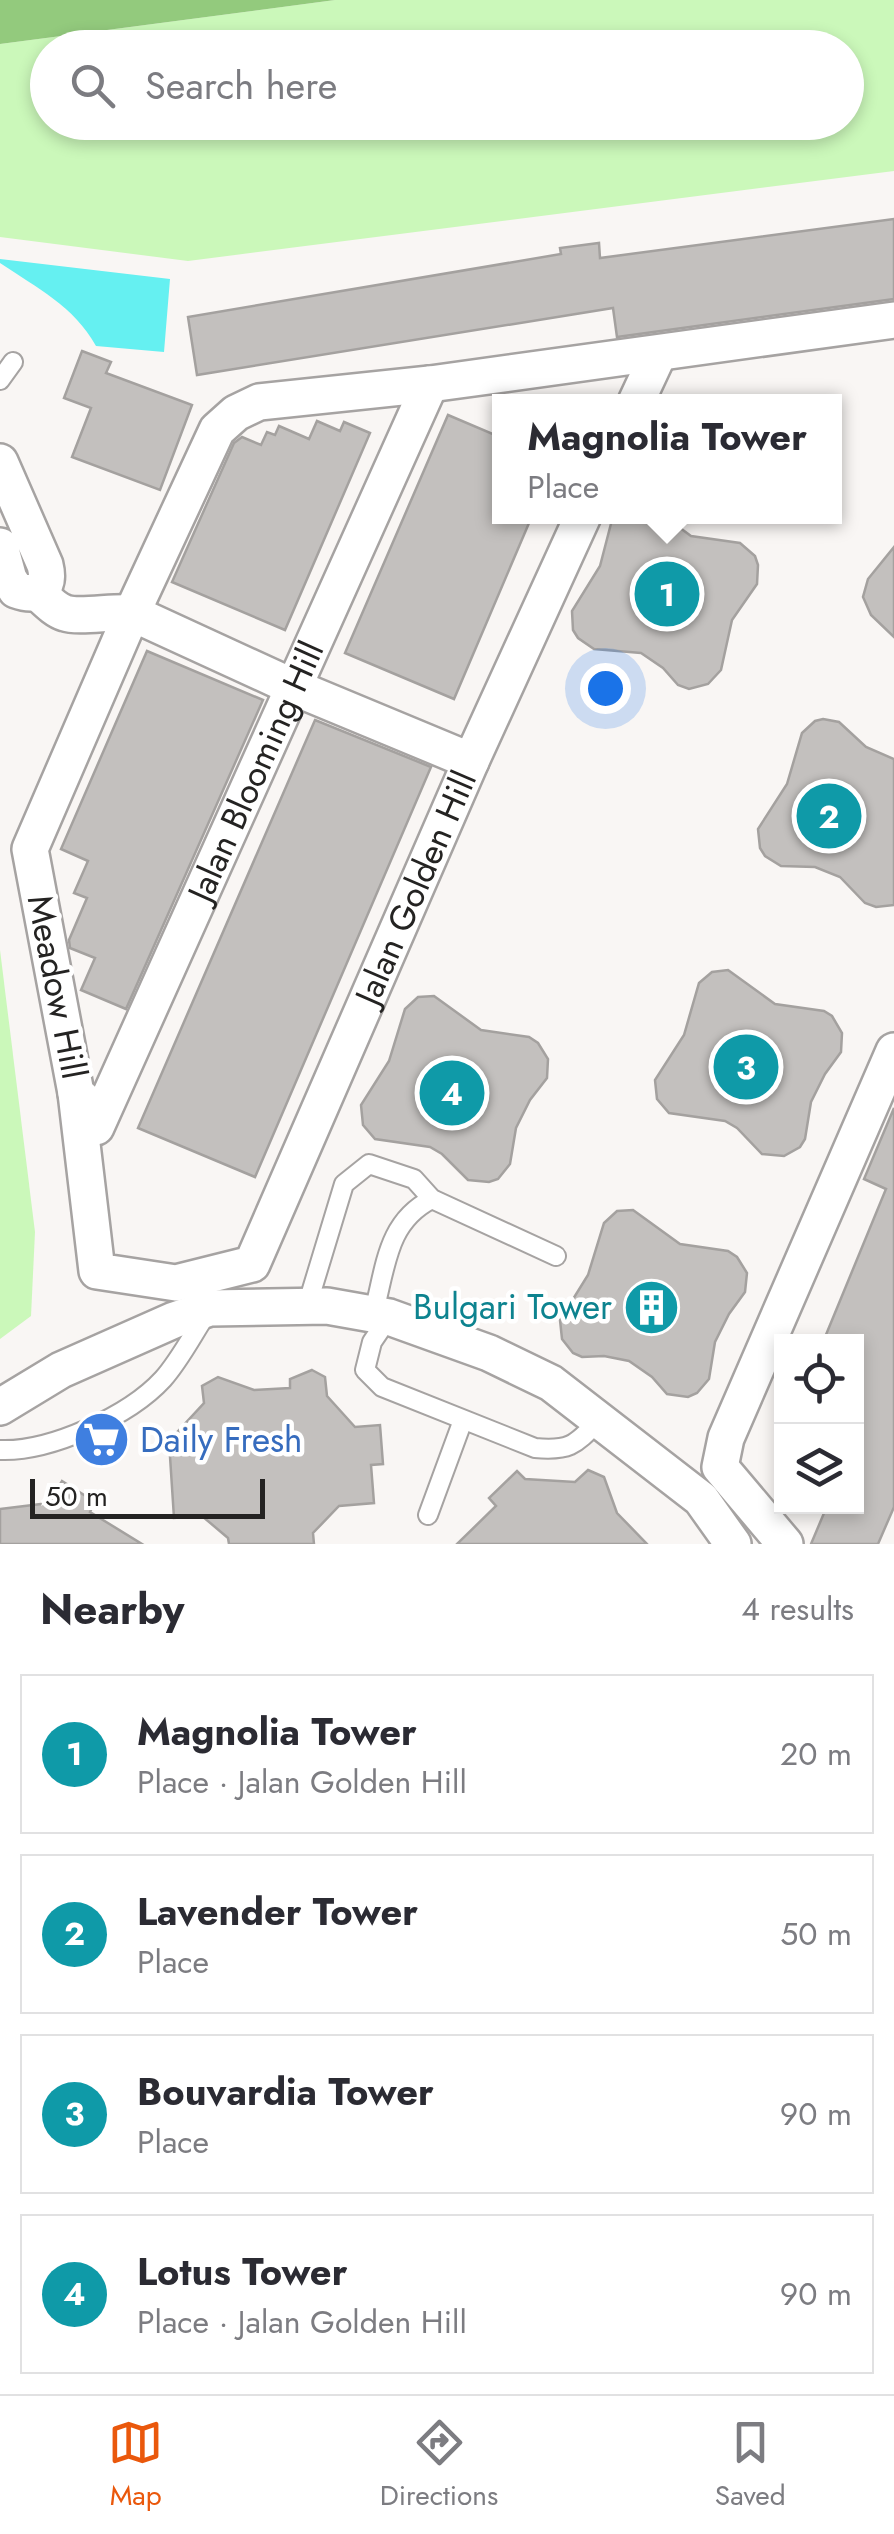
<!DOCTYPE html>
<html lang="en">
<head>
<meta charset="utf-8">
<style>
	:root { --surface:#fff; --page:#f7f7f7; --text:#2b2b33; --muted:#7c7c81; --line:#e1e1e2; --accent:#ea580c }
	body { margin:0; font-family:Jost,sans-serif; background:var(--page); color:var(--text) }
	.controls { position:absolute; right:30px; bottom:30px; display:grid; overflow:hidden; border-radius:0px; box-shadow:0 5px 15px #0003 }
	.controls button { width:90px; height:90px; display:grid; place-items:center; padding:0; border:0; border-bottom:2px solid var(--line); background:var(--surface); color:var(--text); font:50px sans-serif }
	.scale { position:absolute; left:30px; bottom:25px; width:235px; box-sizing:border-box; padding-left:10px; border:5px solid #242322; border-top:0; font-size:28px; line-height:35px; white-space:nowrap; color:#242322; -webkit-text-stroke:8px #fff; paint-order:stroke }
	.you { position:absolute; left:605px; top:688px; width:35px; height:35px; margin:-25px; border:8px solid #fff; border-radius:50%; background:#1a73e8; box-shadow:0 0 0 15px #1a73e833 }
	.badge { display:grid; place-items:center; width:65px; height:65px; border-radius:50%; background:var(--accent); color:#fff; font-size:32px; font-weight:700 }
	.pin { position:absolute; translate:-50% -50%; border:5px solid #fff; box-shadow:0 2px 10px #0006 }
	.popup { position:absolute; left:492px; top:394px; width:350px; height:130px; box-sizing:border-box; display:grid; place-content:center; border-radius:0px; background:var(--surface); filter:drop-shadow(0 2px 8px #0005); font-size:32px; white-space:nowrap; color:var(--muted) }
	.popup b { font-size:38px; color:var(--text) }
	.popup::after { content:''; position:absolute; left:50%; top:100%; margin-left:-20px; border:20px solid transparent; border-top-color:var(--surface) }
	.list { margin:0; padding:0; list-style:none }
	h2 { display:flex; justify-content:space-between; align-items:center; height:130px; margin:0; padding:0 40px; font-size:42px }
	h2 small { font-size:32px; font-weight:400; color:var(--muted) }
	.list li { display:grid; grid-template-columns:65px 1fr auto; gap:30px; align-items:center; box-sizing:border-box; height:160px; margin:0 20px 20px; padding:0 20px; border:2px solid var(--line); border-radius:0px }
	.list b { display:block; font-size:38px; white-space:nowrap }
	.list p { margin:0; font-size:32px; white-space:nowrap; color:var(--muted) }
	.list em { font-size:32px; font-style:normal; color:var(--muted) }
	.icon { flex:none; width:55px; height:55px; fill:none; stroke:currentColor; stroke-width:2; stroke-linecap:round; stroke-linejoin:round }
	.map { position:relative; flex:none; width:894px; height:1544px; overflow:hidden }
	.search { position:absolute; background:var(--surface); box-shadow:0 5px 15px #0003; left:30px; right:30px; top:30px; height:110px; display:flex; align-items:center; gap:25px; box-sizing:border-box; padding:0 35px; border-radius:55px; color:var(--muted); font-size:38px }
	.sheet { height:850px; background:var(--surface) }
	nav { display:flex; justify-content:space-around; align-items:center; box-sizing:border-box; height:140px; border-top:2px solid var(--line); background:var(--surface); font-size:28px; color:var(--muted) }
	nav a { display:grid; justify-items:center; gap:5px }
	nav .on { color:var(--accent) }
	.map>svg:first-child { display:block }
	.green { fill:#cbf8ba; fill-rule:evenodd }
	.forest { fill:#93ca7d }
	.water { fill:#65f0f1 }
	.building { fill:#c3c0be; stroke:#a4a19f; stroke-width:2.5 }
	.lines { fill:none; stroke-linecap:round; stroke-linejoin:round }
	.lane-casing { stroke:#a6a3a2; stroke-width:22 }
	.street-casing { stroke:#a6a3a2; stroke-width:40 }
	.lane { stroke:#fff; stroke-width:18 }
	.street { stroke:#fff; stroke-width:35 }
	.labels { text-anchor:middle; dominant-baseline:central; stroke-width:9; stroke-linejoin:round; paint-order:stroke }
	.street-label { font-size:35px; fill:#242322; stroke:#fff }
	.culture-label { font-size:35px; fill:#0d838f; stroke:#fff; text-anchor:end }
	.shop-label { font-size:35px; fill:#366cbe; stroke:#fff; text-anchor:start }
</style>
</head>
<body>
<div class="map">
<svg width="894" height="1544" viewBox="0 0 894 1544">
	<rect width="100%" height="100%" fill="#f9f6f4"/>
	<g class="green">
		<path d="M335 0H894V171L188 261 0 237V44ZM48 48H846V122H48Z"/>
		<path d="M0 950 35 1232 31 1316 0 1339Z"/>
	</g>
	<path class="forest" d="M0 0H335L0 44Z"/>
	<path class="water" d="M0 259 170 279 164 352 96 346C74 306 37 288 0 263Z"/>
	<g class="building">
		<path d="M894 219V299L617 337 613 308 197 375 188 317 561 254 560 248 599 243 600 258Z"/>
		<path d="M82 351 111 362 106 373 192 405 160 490 72 457 91 408 64 398Z"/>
		<path d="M448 415 500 437V516H532L454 699 345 653Z"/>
		<path d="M317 421 340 431 344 422 370 433 285 630 172 582 234 443 242 437 261 445 267 432 275 435 279 426 309 439Z"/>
		<path d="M613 516H664L691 536 740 543 755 556 758 565 757 584 732 620 721 670 708 684 689 689 678 685 663 668 641 653 594 649 578 638 573 630 572 611 600 566Z"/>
		<path d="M894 547V637L871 615 863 597 868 579Z"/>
		<path d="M147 651 263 700 126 1009 81 990 95 958 70 948 69 940 87 898 74 893 88 861 61 849Z"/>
		<path d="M823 719 839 722 866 747 894 759V905L876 907 865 903 840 877 815 867 781 866 765 856 760 848 758 829 787 784 802 733 815 721Z"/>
		<path d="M315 720 431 767 255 1177 138 1128Z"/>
		<path d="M728 970 775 1004 824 1011 832 1016 842 1033 841 1052 825 1074 811 1102 805 1139 800 1147 784 1156 762 1154 737 1128 725 1121 669 1113 657 1099 655 1080 684 1035 699 983 712 972Z"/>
		<path d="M434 996 481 1030 529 1037 538 1043 548 1059 547 1078 530 1100 516 1128 510 1164 498 1179 489 1182 468 1180 442 1154 430 1147 375 1139 363 1125 361 1105 389 1061 405 1009 418 997Z"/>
		<path d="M894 1108V1507L878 1544H811L827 1506H856V1342H823L886 1189 864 1179Z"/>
		<path d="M633 1210 680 1244 728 1251 737 1257 747 1273 745 1292 729 1314 715 1342 709 1379 697 1393 688 1397 667 1394 652 1377 629 1361 604 1356 582 1357 573 1353 562 1339 560 1320 588 1275 604 1223 617 1211Z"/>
		<path d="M312 1370 325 1377 327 1396 355 1427 380 1425 383 1464 371 1465 374 1503 339 1506 313 1533 314 1544H229L228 1538 202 1516 174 1518 169 1441 204 1403 202 1386 218 1377 254 1390 290 1388V1379Z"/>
		<path d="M588 1470 604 1477 617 1513 647 1544H457L496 1506 489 1498 517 1471 525 1479 575 1482Z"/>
		<path d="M62 1481 95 1502 90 1512 142 1544H0V1509L49 1503Z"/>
	</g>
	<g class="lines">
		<defs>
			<g id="lane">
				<path d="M0 380 13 362"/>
				<path d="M307 1306 344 1184 369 1164 414 1179 432 1199 556 1256"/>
				<path d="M373 1315C386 1268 386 1222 432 1199"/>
				<path d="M389 1317 372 1342 365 1370 382 1387 535 1448C568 1451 575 1446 597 1422"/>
				<path d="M0 1450C50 1452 129 1416 163 1379 180 1360 193 1334 207 1313"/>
				<path d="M428 1515 463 1420"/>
			</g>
			<g id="street">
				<path d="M636 402 658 355"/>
				<path d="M0 462 45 565C51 589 38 598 16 590L9 579 0 546"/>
				<path d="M38 593C46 600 55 610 65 613 79 618 113 611 132 613L293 687 471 761"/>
				<path id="s1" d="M76 1093 97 1271 176 1283 252 1264 471 761 583 516"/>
				<path d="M103 1108 93 1109 76 1093 30 849 132 613 217 430 236 413 259 402 430 384 894 320"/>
				<path id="s2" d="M96 1127 430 384"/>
				<path d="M0 1407 61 1370 174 1320 210 1308 327 1306 389 1317 489 1353 551 1383 701 1499 733 1544"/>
				<path d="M785 1544 720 1467 726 1438 894 1051"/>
			</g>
		</defs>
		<use href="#lane" class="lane-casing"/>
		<use href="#street" class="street-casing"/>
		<use href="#lane" class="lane"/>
		<use href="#street" class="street"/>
	</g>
	<defs>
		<symbol id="building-disc" viewBox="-11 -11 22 22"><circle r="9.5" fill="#0f9aa8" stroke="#fff"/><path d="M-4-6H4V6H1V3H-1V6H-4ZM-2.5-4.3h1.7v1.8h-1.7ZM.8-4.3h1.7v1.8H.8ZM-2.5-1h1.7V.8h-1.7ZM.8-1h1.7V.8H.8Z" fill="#fff"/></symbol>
		<symbol id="supermarket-disc" viewBox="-11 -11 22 22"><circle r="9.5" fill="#3f7fe0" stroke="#fff"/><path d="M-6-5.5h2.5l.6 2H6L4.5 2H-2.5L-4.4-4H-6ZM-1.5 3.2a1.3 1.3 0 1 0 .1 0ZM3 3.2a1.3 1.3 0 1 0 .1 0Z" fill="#fff"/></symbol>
	</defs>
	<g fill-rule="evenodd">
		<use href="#building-disc" x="620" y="1276" width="63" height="63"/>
		<use href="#supermarket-disc" x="70" y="1408" width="63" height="63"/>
	</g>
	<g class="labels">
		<g class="street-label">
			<text stroke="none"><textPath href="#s2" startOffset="390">Jalan Blooming Hill</textPath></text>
			<text stroke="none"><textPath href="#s1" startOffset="748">Jalan Golden Hill</textPath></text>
			<text transform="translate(57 987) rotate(79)">Meadow Hill</text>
		</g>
		<g class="culture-label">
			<text x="612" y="1307">Bulgari Tower</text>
		</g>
		<g class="shop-label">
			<text x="140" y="1440">Daily Fresh</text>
		</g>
	</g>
</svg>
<div class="controls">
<button><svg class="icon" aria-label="locate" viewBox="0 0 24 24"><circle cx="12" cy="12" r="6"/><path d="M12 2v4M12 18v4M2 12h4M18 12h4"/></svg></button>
<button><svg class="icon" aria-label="layers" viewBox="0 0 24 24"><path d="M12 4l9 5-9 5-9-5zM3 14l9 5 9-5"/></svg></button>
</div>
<div class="scale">50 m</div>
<div class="you"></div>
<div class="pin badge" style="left:667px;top:594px;background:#0f9aa8">1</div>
<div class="popup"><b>Magnolia Tower</b>Place</div>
<div class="pin badge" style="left:829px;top:816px;background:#0f9aa8">2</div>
<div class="pin badge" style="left:746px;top:1067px;background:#0f9aa8">3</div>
<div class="pin badge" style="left:452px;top:1093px;background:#0f9aa8">4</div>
<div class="search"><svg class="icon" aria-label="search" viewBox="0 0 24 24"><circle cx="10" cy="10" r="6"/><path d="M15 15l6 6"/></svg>Search here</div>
</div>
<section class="sheet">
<h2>Nearby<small>4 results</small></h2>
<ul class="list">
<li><span class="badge" style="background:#0f9aa8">1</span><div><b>Magnolia Tower</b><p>Place · Jalan Golden Hill</p></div><em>20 m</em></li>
<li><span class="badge" style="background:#0f9aa8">2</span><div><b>Lavender Tower</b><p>Place</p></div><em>50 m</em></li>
<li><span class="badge" style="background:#0f9aa8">3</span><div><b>Bouvardia Tower</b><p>Place</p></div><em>90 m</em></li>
<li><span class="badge" style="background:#0f9aa8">4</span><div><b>Lotus Tower</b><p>Place · Jalan Golden Hill</p></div><em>90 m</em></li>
</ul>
</section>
<nav>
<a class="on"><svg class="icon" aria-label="map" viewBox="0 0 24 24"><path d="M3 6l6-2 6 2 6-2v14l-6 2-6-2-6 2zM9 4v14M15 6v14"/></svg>Map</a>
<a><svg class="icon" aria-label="directions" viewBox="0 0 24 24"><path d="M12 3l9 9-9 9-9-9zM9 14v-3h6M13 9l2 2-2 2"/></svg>Directions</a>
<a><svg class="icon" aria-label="saved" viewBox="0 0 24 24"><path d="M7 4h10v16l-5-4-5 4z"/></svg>Saved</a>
</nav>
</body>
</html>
